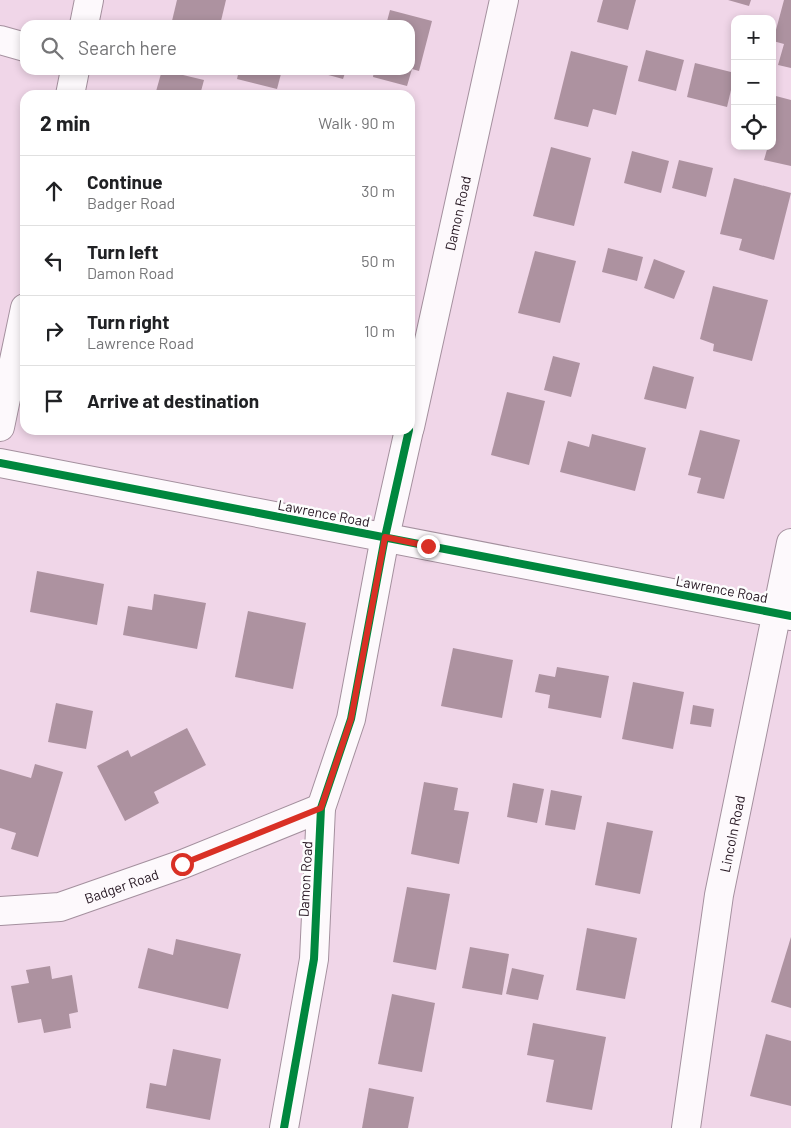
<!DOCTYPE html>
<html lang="en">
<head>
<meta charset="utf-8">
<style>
	:root { --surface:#fff; --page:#f6f6f6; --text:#202124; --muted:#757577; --line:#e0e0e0 }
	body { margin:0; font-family:Barlow,sans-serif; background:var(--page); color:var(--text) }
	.controls { position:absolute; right:15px; top:15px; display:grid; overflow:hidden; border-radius:10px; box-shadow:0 2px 8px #0003 }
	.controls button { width:45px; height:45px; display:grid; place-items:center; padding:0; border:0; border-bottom:1px solid var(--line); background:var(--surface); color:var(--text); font:25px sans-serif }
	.stop { position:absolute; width:15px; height:15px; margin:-11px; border:4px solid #d93025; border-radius:50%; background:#fff }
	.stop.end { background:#d93025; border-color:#fff; box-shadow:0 1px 5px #0008 }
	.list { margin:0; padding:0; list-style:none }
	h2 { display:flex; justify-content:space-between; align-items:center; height:65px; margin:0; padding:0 20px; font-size:21px }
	h2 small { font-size:16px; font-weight:400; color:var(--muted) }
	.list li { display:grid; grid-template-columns:32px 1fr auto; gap:15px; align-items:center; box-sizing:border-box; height:70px; padding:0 20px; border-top:1px solid var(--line) }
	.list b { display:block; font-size:19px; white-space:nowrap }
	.list p { margin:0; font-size:16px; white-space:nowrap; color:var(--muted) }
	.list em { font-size:16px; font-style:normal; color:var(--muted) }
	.icon { flex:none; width:28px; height:28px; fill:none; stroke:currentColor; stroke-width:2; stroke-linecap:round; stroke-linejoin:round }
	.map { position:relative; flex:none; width:791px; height:1128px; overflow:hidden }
	.search { position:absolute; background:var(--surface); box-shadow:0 2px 8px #0003; left:20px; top:20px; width:395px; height:55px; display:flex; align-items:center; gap:12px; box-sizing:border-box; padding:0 18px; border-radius:15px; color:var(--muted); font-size:19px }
	.panel { position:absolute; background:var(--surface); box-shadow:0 2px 8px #0003; left:20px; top:90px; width:395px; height:345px; border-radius:15px }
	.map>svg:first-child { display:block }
	.building { fill:#ad92a0 }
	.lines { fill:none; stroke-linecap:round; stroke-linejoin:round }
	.street-casing { stroke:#a4909e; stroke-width:30 }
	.secondary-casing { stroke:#a4909e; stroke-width:30 }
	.street { stroke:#fdf9fc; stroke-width:28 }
	.secondary { stroke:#fdf9fc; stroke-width:28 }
	.cycleway-casing { stroke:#fdfdfd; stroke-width:11 }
	.cycleway { stroke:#00873e; stroke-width:8 }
	.route { stroke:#d93025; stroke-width:6 }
	.labels { text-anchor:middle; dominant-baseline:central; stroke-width:5; stroke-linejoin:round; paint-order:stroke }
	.street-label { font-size:14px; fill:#241520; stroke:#fdfdfd }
</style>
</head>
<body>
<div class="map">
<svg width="791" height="1128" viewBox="0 0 791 1128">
	<rect width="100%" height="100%" fill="#f0d6e8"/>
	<g class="building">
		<path d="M177 0H226L220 25H171Z"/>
		<path d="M603 0H636L628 30 597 22Z"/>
		<path d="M728 0H751L749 6Z"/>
		<path d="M784 0H791V68L778 65 784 44 773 41Z"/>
		<path d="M390 10 432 21 419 71 412 69 407 86 373 77 374 70H410V25H386Z"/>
		<path d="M646 50 684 60 676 91 638 81Z"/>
		<path d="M571 51 628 66 616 115 593 109 588 127 554 119Z"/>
		<path d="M695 63 735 73 727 107 687 97Z"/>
		<path d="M162 70 204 80 200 95H155Z"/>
		<path d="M239 70H282L277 89 237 79Z"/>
		<path d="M310 70H346L343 79Z"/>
		<path d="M772 95 791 100V166L764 160 768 146H772Z"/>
		<path d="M551 147 591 158 574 226 533 216Z"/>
		<path d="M632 151 669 161 661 193 624 183Z"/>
		<path d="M679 160 713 168 706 197 672 188Z"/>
		<path d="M734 178 791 193 774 260 739 250 742 239 720 234Z"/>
		<path d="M608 248 643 257 637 281 602 272Z"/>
		<path d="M535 251 576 261 560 323 518 313Z"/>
		<path d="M654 259 685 271 674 299 644 288Z"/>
		<path d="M713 286 768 300 752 361 713 351 714 344 700 339Z"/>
		<path d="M553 356 580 363 571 397 544 390Z"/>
		<path d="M653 366 694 377 686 409 644 399Z"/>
		<path d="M507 392 545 401 529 465 491 455Z"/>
		<path d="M700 430 740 440 724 499 697 493 701 478 688 475Z"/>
		<path d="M592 434 646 448 635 491 560 472 568 441 589 447Z"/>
		<path d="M37 571 104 584 97 625 30 612Z"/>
		<path d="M154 594 206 603 197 649 123 635 128 606 152 610Z"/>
		<path d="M248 611 306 623 293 689 235 677Z"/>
		<path d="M453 648 513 660 502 718 441 706Z"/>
		<path d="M557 667 609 676 601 718 548 708 550 695 535 692 539 674 555 677Z"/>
		<path d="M633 682 684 692 673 749 622 739Z"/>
		<path d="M56 703 93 711 86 749 48 742Z"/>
		<path d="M693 705 714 709 711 727 690 724Z"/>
		<path d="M187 728 206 765 154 792 159 803 125 821 97 766 128 750 131 757Z"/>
		<path d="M35 764 63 772 38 857 11 849 16 833 0 828V769L31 778Z"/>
		<path d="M424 782 458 788 454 810 469 812 459 864 411 854Z"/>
		<path d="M513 783 544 789 537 823 507 817Z"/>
		<path d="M551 790 582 796 575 830 545 825Z"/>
		<path d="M607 822 653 831 640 894 595 885Z"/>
		<path d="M407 887 450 894 436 970 393 962Z"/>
		<path d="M587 928 637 938 625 999 576 990Z"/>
		<path d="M791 937V1008L771 1002Z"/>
		<path d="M176 939 241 954 228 1009 138 988 148 948 173 955Z"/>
		<path d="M470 947 509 954 502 995 462 988Z"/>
		<path d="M50 966 52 979 72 975 78 1012 69 1014 71 1028 44 1033 41 1019 18 1023 11 986 29 983 26 970Z"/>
		<path d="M512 968 544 975 538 1000 506 994Z"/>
		<path d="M392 994 435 1003 422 1072 378 1064Z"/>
		<path d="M533 1023 606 1037 592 1110 546 1102 554 1060 527 1055Z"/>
		<path d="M766 1034 791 1041V1106L750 1096Z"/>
		<path d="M173 1049 221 1059 210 1120 146 1108 150 1083 166 1086Z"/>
		<path d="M369 1088 414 1097 408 1128H362Z"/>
	</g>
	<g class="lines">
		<defs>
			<g id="street">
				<path d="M84 25 89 0"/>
				<path d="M0 40 25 47"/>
				<path d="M70 95 75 70"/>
				<path d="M0 427 25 308"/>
				<path id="s1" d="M410 427 504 0"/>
				<path id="s2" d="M0 911 60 907 183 864 321 808"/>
				<path d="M284 1128 314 959 321 808 351 719 385 537 409 430"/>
				<path id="s3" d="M686 1128 719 895 791 543"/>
			</g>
			<path id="secondary" d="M0 463 791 616"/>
		</defs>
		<use href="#street" class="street-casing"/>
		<use href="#secondary" class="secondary-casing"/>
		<use href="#street" class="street"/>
		<use href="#secondary" class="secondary"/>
		<defs>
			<g id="cycleway">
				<path d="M0 463 791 616"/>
				<path d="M284 1128 314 959 321 808 351 719 385 537 409 430"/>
			</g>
		</defs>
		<use href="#cycleway" class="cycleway-casing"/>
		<use href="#cycleway" class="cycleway"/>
	</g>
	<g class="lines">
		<path class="route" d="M182 864 321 808 351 719 385 537 428 546"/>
	</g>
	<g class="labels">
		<g class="street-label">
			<text stroke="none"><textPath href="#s1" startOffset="219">Damon Road</textPath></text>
			<text transform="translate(324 513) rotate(11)">Lawrence Road</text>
			<text transform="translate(722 589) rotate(11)">Lawrence Road</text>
			<text stroke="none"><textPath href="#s3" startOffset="298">Lincoln Road</textPath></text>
			<text transform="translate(305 879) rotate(-87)">Damon Road</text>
			<text stroke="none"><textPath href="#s2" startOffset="125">Badger Road</textPath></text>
		</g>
	</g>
</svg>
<div class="controls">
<button>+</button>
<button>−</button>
<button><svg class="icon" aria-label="locate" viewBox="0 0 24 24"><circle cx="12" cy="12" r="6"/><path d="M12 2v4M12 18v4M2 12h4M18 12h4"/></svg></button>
</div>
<div class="stop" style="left:182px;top:864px"></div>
<div class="stop end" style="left:428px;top:546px"></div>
<div class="search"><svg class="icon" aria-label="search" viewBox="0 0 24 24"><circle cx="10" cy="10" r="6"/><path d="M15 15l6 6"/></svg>Search here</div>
<section class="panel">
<h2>2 min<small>Walk · 90 m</small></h2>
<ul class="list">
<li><svg class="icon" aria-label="ahead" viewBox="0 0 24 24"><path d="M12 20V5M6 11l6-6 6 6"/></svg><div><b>Continue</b><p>Badger Road</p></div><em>30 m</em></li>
<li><svg class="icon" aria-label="left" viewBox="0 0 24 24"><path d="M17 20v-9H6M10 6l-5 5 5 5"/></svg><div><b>Turn left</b><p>Damon Road</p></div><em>50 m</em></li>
<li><svg class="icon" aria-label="right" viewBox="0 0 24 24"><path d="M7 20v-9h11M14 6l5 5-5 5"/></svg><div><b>Turn right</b><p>Lawrence Road</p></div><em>10 m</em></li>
<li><svg class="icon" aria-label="arrive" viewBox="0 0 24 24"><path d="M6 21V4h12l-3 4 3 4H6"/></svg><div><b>Arrive at destination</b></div></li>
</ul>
</section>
</div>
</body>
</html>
